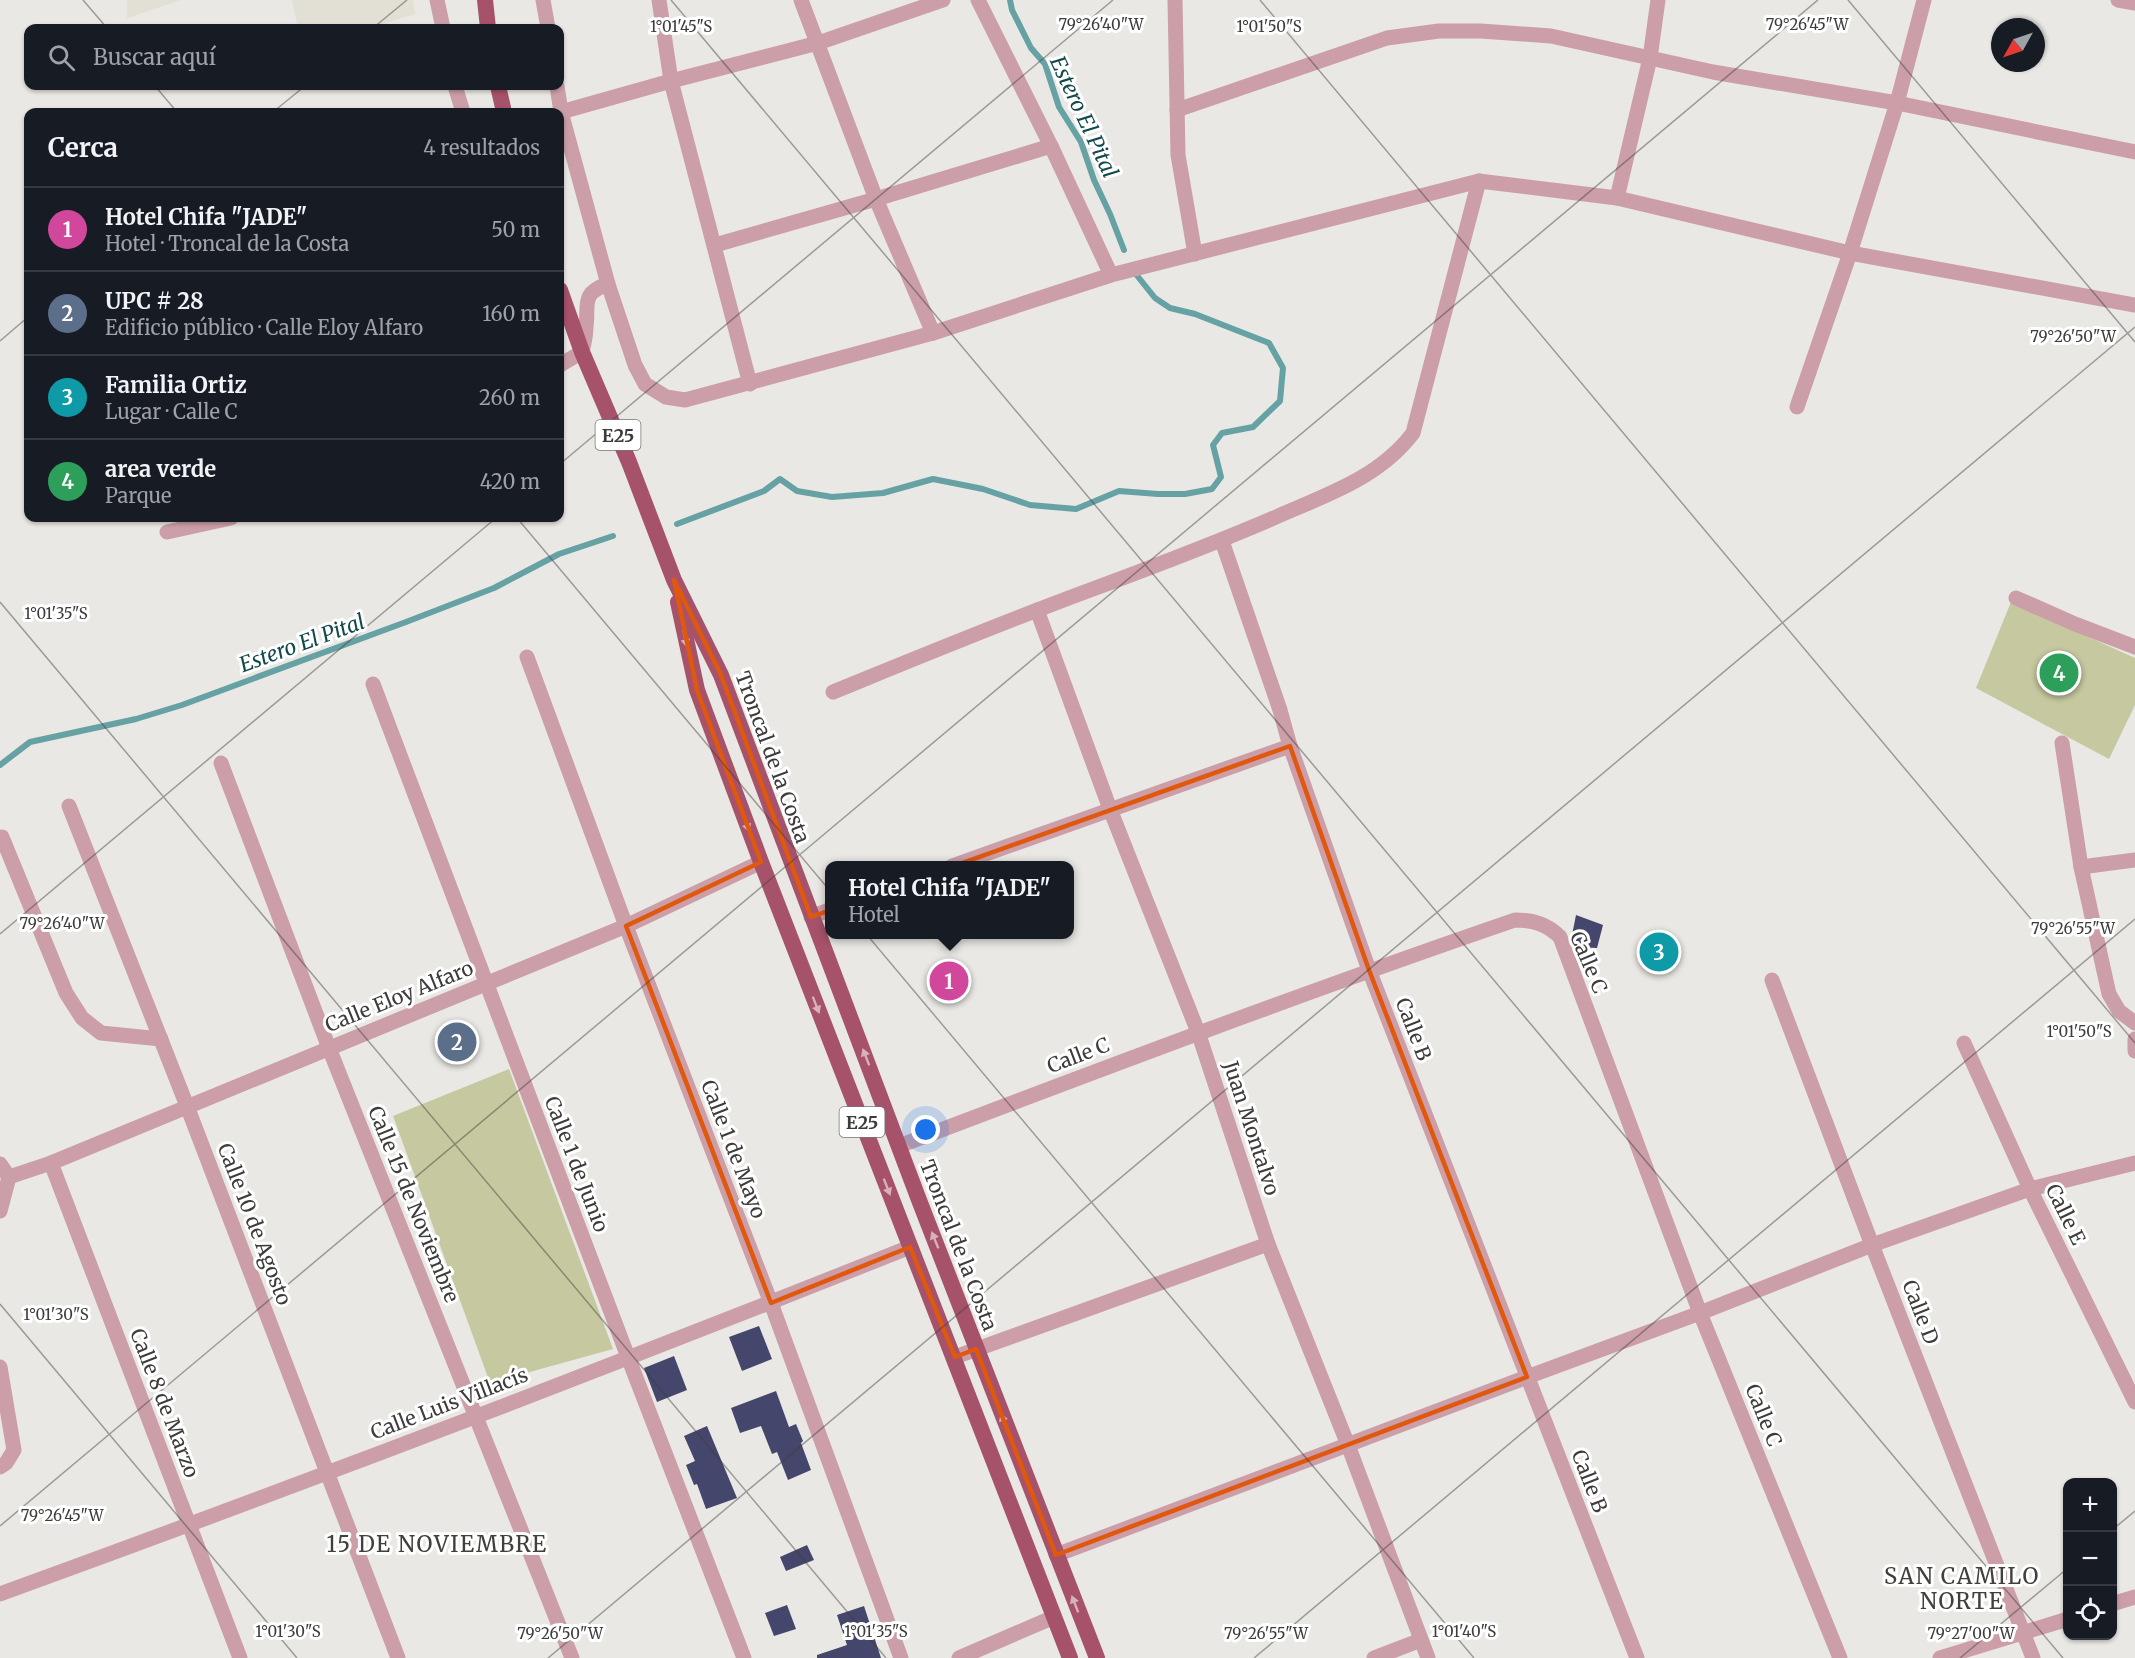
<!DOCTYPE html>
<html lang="es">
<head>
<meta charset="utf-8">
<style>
	:root { --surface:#171b24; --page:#242831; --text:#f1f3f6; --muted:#9ea1a6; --line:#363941; --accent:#7c3aed }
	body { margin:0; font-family:Merriweather,serif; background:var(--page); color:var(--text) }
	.controls { position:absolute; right:18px; bottom:18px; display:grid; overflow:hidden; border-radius:12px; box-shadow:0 2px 4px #0004 }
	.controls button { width:54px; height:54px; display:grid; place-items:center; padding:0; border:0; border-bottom:2px solid var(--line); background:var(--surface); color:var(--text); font:30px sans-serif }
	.compass { position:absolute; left:1991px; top:18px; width:54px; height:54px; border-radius:50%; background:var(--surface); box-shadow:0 2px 4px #0004; rotate:230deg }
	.you { position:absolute; left:926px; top:1130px; width:21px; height:21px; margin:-15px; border:4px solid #fff; border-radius:50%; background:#1a73e8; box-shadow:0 0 0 9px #1a73e833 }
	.badge { display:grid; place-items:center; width:39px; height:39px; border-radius:50%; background:var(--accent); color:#fff; font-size:20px; font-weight:700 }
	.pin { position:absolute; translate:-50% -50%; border:3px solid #fff; box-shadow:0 2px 6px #0006 }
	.popup { position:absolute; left:825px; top:861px; width:249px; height:78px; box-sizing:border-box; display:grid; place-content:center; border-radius:12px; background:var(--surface); filter:drop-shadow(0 2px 4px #0005); font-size:20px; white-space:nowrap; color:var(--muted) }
	.popup b { font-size:22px; color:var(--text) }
	.popup::after { content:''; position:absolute; left:50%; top:100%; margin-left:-12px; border:12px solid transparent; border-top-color:var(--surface) }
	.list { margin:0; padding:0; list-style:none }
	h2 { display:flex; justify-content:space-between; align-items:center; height:78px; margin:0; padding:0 24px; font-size:26px }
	h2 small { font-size:20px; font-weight:400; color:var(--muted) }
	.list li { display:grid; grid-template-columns:39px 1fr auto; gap:18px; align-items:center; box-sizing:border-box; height:84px; padding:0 24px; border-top:2px solid var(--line) }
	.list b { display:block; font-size:22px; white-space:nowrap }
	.list p { margin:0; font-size:20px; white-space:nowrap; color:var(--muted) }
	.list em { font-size:20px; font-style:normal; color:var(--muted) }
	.icon { flex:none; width:33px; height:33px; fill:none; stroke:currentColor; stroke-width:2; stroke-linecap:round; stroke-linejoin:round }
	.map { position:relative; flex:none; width:2135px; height:1658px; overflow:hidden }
	.search { position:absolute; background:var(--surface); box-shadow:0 2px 4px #0004; left:24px; top:24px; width:540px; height:66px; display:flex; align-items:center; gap:15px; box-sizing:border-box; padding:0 21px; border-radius:12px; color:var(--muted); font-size:22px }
	.panel { position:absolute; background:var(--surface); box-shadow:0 2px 4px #0004; left:24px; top:108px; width:540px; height:414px; border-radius:12px }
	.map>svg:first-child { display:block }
	.built { fill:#e2e0d4 }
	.green { fill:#c6c8a0 }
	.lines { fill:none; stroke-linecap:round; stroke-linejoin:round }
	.stream { stroke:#66a2a4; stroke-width:6 }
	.building { fill:#45466b }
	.minor { stroke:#cb9ea8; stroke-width:15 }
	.tertiary { stroke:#cb9ea8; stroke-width:15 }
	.trunk { stroke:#a6526a; stroke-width:16 }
	.oneway { fill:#d7b1bc }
	.marked { fill:none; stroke:#df580e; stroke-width:4.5; stroke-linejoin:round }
	.ticks { fill:none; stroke:#3d3c3b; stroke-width:1.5; stroke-opacity:0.45 }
	.labels { text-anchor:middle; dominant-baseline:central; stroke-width:6; stroke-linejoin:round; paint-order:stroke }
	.shield { fill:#fff; stroke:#777676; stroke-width:1.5 }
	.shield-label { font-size:18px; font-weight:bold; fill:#3d3c3b }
	.street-label { font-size:20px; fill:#3d3c3b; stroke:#fff }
	.water-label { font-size:21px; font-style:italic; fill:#12494b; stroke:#fff }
	.quarter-label { font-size:22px; letter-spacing:1.5px; fill:#41403d; stroke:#fff }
	.ticks-label { font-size:15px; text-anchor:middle; fill:#3d3c3b; stroke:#fff; stroke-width:6; stroke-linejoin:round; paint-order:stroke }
</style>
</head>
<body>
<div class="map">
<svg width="2135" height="1658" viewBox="0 0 2135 1658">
	<rect width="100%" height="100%" fill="#e9e8e4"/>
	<g class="built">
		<path d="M127 0H181L127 18Z"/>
		<path d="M292 0H413L415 14 371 28H298Z"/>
	</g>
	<g class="green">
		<path d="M2011 602 2135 658V705L2109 759 1976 688Z"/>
		<path d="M509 1069 613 1349 490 1383 393 1116Z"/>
	</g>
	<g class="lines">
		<g class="stream">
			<path d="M1010 0 1012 10 1031 48 1045 64 1059 107 1081 142 1094 180 1110 214 1124 250"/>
			<path d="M677 524 764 491 780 479 797 491 832 497 883 493 933 479 983 489 1030 505 1076 509 1119 491 1158 494H1185L1212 489 1221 477 1213 445 1222 433 1253 427 1280 401 1283 368 1269 343 1195 314 1170 308 1155 298 1135 273"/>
			<path d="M0 765 30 742 136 719 182 705 406 622 494 588 559 554 613 536"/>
		</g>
	</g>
	<g class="building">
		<path d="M1576 915 1603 925 1597 948 1574 947 1571 940Z"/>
		<path d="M1647 936 1677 944 1669 970 1643 961Z"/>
		<path d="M759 1326 772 1359 742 1371 729 1337Z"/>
		<path d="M674 1356 687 1390 657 1402 644 1368Z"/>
		<path d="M776 1391 789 1427 796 1424 803 1441 801 1443 811 1470 788 1480 777 1452 772 1454 761 1426 740 1433 731 1408Z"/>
		<path d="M707 1426 737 1498 706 1509 697 1484 694 1485 686 1465 695 1461 684 1436Z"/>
		<path d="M807 1545 814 1560 786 1571 780 1557Z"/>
		<path d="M787 1605 796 1629 774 1636 765 1613Z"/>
		<path d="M864 1606 881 1658H817V1655L847 1645 837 1615Z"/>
	</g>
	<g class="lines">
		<g class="minor">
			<path d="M437 0 443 28"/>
			<path d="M543 0 548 28"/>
			<path d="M659 0 671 81 750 384"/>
			<path d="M801 0 876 199 933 333"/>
			<path d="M978 0 1051 146"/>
			<path d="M1175 0 1178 155 1195 254"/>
			<path d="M1924 0 1897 103 2135 152"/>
			<path d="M2118 0 2135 3"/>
			<path d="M455 86 463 112"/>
			<path d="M557 86 561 112 608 284 635 365 645 384 666 397 685 400 933 333 1111 275 1479 181 1617 198 1850 253 2135 305"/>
			<path d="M1177 110 1387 38 1439 31H1481L1551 36 1713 72 1897 103 1850 253 1797 407"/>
			<path d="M561 112 671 81 818 43 943 0"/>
			<path d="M1617 198 1650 58 1658 0"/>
			<path d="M715 245 876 199 1051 146 1111 275"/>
			<path d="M560 365 582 352C584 344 586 336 586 327 589 306 580 293 608 284"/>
			<path d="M167 532 231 518"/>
			<path d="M1222 541 1280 710 1290 746"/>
			<path d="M2016 598 2075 624 2135 647"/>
			<path d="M1037 610 1110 809 1198 1032 1268 1244 1348 1445 1428 1658"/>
			<path d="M527 657 626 926 771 1303 901 1658"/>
			<path d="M373 684 628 1357 744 1658"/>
			<path d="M833 692C909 661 984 630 1061 601 1133 574 1205 548 1276 517 1326 495 1379 478 1413 433L1479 181"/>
			<path d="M2062 743 2081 867 2109 994 2119 1011 2135 1023"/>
			<path d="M221 763 329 1048 572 1658"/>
			<path d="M69 806 187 1106 398 1658"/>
			<path d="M2 837 66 993 82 1018 101 1033 161 1039"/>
			<path d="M952 866 1290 746 1369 970 1637 1658"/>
			<path d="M2081 867 2135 860"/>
			<path d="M811 917 829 910"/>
			<path d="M1772 980 1872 1245 2033 1658"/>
			<path d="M2135 1039V1051"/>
			<path d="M1964 1043 2030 1189 2135 1402"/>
			<path d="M899 1146C1104 1068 1308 991 1515 920 1533 920 1547 924 1560 937L1700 1313 1840 1658"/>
			<path d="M51 1163 240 1658"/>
			<path d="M0 1164 9 1177"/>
			<path d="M9 1177 51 1163 626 926 761 862"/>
			<path d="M0 1211 9 1177"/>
			<path d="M955 1357 1268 1244"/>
			<path d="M0 1367 14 1450 6 1463 0 1467"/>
			<path d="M2112 1604 2135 1597"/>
			<path d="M959 1658 1054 1617"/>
			<path d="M1374 1658 1421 1640"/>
			<path d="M1940 1658 2068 1619"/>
		</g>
		<g class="tertiary">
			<path d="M1056 1555 1527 1377 1700 1313 1872 1245 2030 1189 2135 1163"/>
			<path d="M0 1594C305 1483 609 1367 910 1247"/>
		</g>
		<g class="trunk">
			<path d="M485 0 488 28"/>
			<path d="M498 86 504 112"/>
			<path d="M560 290 582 352 629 462 674 580 721 675 919 1200 1097 1658"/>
			<path d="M678 602 697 690 761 862 1070 1658"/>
		</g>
	</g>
	<defs><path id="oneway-solid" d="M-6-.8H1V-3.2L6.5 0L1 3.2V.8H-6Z" transform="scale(1.5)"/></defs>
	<g class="oneway">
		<use href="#oneway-solid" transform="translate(685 638) rotate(79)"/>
		<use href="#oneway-solid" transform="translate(746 823) rotate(70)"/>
		<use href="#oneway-solid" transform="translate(816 1005) rotate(69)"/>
		<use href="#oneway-solid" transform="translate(866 1057) rotate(-111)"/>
		<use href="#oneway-solid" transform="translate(887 1187) rotate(69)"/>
		<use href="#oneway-solid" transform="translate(935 1240) rotate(-112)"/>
		<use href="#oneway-solid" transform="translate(1004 1422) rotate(-111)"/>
		<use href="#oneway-solid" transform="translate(1075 1604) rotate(-111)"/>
	</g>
	<path class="marked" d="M674 580 721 675 811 917 1290 746 1369 970 1527 1377 1056 1555 976 1349 955 1357 910 1247 771 1303 626 926 761 862 697 690Z"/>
	<path class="ticks" d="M83 0 107 28M671 0 2063 1658M1260 0 2135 1043M1848 0 2135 342M373 28 407 0M155 86 177 112M273 112 305 86M0 341 28 317M560 464 1113 0M517 518 1474 1658M0 602 886 1658M0 934 496 518M0 1304 297 1658M0 1526 1818 0M2112 1530 2135 1511M548 1658 2135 327M1254 1658 2135 919M1960 1658 2068 1568"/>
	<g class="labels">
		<g class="shield">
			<rect x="595.5" y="420" width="45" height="30" rx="4.5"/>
			<rect x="839.5" y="1107" width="45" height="30" rx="4.5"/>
		</g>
		<g class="shield-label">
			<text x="618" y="435">E25</text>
			<text x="862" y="1122">E25</text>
		</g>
		<g class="street-label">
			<text transform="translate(773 757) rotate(70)">Troncal de la Costa</text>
			<text transform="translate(1589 962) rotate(67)">Calle C</text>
			<text transform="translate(399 996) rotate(-22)">Calle Eloy Alfaro</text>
			<text transform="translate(1414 1029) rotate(69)">Calle B</text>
			<text transform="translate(1078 1055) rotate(-21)">Calle C</text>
			<text transform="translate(1252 1128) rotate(72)">Juan Montalvo</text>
			<text transform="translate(734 1149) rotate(69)">Calle 1 de Mayo</text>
			<text transform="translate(577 1164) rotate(69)">Calle 1 de Junio</text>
			<text transform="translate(414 1204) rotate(68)">Calle 15 de Noviembre</text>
			<text transform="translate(2066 1214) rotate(64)">Calle E</text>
			<text transform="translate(255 1224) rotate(69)">Calle 10 de Agosto</text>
			<text transform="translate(959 1245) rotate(69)">Troncal de la Costa</text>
			<text transform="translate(1921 1312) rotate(69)">Calle D</text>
			<text transform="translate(165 1403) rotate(69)">Calle 8 de Marzo</text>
			<text transform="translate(449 1403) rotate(-21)">Calle Luis Villacís</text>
			<text transform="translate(1764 1415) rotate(68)">Calle C</text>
			<text transform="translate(1590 1481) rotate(69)">Calle B</text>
		</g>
		<g class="water-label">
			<text transform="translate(1084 117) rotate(65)">Estero El Pital</text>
			<text transform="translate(302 643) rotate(-20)">Estero El Pital</text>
		</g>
		<g class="quarter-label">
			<text x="437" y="1544">15 DE NOVIEMBRE</text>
			<text x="1962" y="1576">SAN CAMILO<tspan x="1962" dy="25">NORTE</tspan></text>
		</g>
	</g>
	<g class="ticks-label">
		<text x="1101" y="30">79°26'40"W</text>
		<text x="1807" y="30">79°26'45"W</text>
		<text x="681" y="32">1°01'45"S</text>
		<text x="1269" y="32">1°01'50"S</text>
		<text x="2073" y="342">79°26'50"W</text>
		<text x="56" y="619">1°01'35"S</text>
		<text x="62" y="929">79°26'40"W</text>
		<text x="2073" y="934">79°26'55"W</text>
		<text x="2079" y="1037">1°01'50"S</text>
		<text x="56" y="1320">1°01'30"S</text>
		<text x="62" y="1521">79°26'45"W</text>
		<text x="288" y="1637">1°01'30"S</text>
		<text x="876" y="1637">1°01'35"S</text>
		<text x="1464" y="1637">1°01'40"S</text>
		<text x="560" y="1639">79°26'50"W</text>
		<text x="1266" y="1639">79°26'55"W</text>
		<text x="1971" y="1639">79°27'00"W</text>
	</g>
</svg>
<div class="controls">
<button>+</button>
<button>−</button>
<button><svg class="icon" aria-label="locate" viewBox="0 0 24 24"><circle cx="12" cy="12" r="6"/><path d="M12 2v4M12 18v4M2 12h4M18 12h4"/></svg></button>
</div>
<svg class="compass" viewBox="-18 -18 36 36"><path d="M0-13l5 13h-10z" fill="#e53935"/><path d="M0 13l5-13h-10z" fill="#9ea1a6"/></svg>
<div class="you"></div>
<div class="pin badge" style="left:949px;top:981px;background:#d1479c">1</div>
<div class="popup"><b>Hotel Chifa &quot;JADE&quot;</b>Hotel</div>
<div class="pin badge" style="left:457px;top:1042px;background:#5c6f8a">2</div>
<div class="pin badge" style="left:1659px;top:952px;background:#0f9aa8">3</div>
<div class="pin badge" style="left:2059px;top:673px;background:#2e9e5b">4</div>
<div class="search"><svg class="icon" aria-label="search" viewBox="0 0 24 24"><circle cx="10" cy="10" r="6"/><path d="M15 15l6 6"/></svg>Buscar aquí</div>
<section class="panel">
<h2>Cerca<small>4 resultados</small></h2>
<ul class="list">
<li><span class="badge" style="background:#d1479c">1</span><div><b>Hotel Chifa &quot;JADE&quot;</b><p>Hotel · Troncal de la Costa</p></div><em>50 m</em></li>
<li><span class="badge" style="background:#5c6f8a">2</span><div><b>UPC # 28</b><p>Edificio público · Calle Eloy Alfaro</p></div><em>160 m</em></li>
<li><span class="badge" style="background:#0f9aa8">3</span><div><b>Familia Ortiz</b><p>Lugar · Calle C</p></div><em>260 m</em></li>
<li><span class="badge" style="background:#2e9e5b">4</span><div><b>area verde</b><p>Parque</p></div><em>420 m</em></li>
</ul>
</section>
</div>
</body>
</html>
